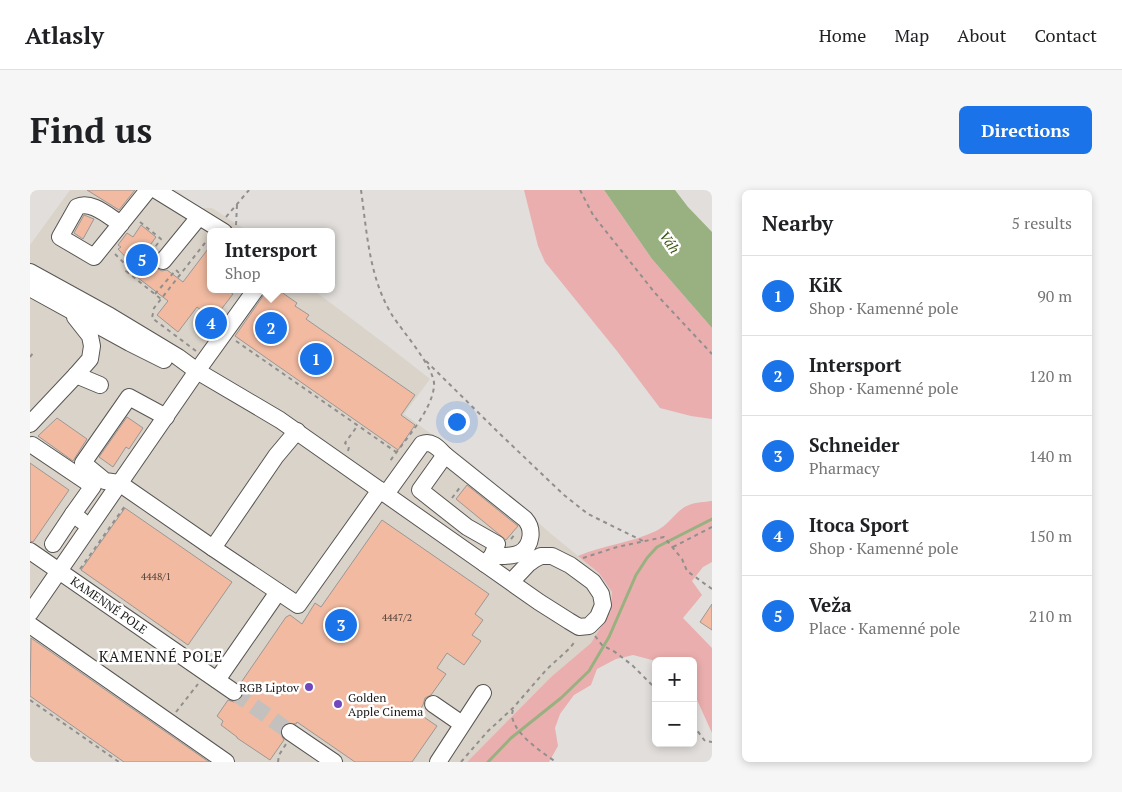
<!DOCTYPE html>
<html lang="en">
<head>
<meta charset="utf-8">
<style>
	:root { --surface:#fff; --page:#f6f6f6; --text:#202124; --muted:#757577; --line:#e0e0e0; --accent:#1a73e8 }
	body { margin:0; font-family:"PT Serif",serif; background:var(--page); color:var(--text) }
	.controls { position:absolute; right:15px; bottom:15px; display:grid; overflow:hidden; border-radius:8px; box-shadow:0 2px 8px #0003 }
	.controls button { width:45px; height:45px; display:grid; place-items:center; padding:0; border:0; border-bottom:1px solid var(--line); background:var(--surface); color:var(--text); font:25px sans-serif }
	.you { position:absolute; left:426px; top:231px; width:18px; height:18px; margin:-12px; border:4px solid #fff; border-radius:50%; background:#1a73e8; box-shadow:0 0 0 8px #1a73e833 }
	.badge { display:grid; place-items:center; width:32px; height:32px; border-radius:50%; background:var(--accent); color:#fff; font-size:16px; font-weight:700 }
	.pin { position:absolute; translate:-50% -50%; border:2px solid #fff; box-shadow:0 1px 5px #0006 }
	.popup { position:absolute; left:177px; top:38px; width:128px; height:65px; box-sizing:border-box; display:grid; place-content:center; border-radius:8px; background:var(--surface); filter:drop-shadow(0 1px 4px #0005); font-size:16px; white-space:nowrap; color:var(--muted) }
	.popup b { font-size:19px; color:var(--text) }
	.popup::after { content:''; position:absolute; left:50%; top:100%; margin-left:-10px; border:10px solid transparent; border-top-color:var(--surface) }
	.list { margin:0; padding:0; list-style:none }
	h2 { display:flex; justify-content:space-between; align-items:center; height:65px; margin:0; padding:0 20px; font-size:21px }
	h2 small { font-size:16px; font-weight:400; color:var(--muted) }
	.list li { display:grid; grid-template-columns:32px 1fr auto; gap:15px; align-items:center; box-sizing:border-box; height:80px; padding:0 20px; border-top:1px solid var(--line) }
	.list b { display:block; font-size:19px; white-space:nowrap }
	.list p { margin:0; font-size:16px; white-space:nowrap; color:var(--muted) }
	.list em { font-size:16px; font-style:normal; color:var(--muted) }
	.map { position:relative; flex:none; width:682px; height:572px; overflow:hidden; border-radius:8px }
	header { display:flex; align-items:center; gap:30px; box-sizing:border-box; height:70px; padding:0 25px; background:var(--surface); border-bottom:1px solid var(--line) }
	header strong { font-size:24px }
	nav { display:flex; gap:28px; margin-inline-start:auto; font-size:18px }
	.intro { display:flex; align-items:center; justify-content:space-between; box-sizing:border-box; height:120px; padding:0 30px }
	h1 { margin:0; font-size:35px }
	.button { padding:12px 22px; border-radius:8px; background:var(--accent); color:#fff; font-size:18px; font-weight:700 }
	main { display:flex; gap:30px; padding:0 30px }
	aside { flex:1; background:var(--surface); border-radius:8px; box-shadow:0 2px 8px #0003 }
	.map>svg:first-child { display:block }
	.built { fill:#dad3c9 }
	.green { fill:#eaaeae }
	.water { fill:#99b180 }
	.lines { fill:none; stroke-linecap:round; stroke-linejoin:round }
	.stream { stroke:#99b180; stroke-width:3 }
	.building { fill:#f1baa1; stroke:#9b9795 }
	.minor-tunnel { stroke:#c3c0be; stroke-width:16; stroke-dasharray:16 8; stroke-linecap:butt }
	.minor-casing { stroke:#585653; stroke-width:18 }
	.path { stroke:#918f8d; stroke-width:2; stroke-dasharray:4 4; stroke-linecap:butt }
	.minor { stroke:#fff; stroke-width:16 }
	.poi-dot { fill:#7047bf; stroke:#fff; stroke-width:2 }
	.labels { text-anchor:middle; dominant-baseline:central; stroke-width:5; stroke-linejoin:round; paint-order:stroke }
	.number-label { font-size:10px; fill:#4f403a }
	.street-label { font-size:12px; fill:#191817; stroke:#fff }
	.poi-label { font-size:12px; fill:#191817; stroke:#fff; text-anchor:end }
	.water-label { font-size:14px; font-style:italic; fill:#37540a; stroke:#fff }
	.quarter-label { font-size:15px; letter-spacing:1px; fill:#191817; stroke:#fff }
</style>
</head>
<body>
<header>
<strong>Atlasly</strong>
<nav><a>Home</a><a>Map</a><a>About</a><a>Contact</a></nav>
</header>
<div class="intro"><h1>Find us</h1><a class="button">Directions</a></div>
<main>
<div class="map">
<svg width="682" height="572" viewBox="0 0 682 572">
	<rect width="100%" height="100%" fill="#e1dedb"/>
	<path class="built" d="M40 0H146L170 18H182L219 42H181V99H282L363 160 400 189 374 224 442 274 520 343 569 383 582 402V421L561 453 521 487 437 572H0V55Z"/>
	<g class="green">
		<path d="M494 0H574L622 69 682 138V229L661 226 630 218 587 161 515 72 508 56Z"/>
		<path d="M682 311V372L673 377 662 391 672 405 653 428 682 458V543L663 501V471H626L603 465 586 469 567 479 561 495 544 505 530 524 525 538 528 556 519 572H437L521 487 561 453 581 421 582 402 569 383 548 366C573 355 601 353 626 341 639 335 647 319 659 315 666 312 675 312 682 311Z"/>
	</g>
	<path class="water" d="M574 0H645L658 17 682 42V138L622 69Z"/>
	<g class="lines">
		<path class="stream" d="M458 572 481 548 531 508 559 481 579 447 606 385 617 368 627 357 682 329"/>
	</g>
	<g class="building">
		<path d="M57 0H105L89 20Z"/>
		<path d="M54 25 64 29 53 49 44 43Z"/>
		<path d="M111 35 126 47 118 58 123 61 120 66 123 69 124 74 126 78 132 81 137 80 153 92 181 55V99H196L203 104 183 130 167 117 148 142 127 125 138 111 98 80 103 75 88 59 91 57 88 55 97 43 103 47Z"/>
		<path d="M238 99H247L267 113 265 116 279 125 276 129 385 205 371 225 385 235 368 260 205 146Z"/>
		<path d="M97 227 113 238 99 259 96 257 83 277 69 267Z"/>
		<path d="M27 228 57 249 43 271 8 246Z"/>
		<path d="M0 273 39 300 3 352 0 351Z"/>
		<path d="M437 295 488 336 476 350 426 309Z"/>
		<path d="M95 318 202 392 158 455 51 380Z"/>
		<path d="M352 330 459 404 445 424 453 430 442 445 451 451 434 475 417 463 407 478 416 484 401 505 395 508 393 515 388 523 407 536 382 572H325L267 532 266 534 256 533 252 536 250 542 254 550 240 570 207 548V547L191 535 193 531 187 526 198 510 204 512 212 508 214 502 210 494 256 427 260 425 272 434 285 413 291 417Z"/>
		<path d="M682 414V440L670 432Z"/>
		<path d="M1 448 179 572H94L0 506Z"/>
	</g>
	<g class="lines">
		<path class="minor-tunnel" d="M204 502 260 542"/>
		<defs>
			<g id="minor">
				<path d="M126 0 194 42"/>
				<path d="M91 34C78 26 61 10 47 17L30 47 64 67 118 0"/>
				<path d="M133 71 169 27"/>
				<path d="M0 82 80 126 148 167 167 181 250 230 455 374 509 412 539 431 549 437 559 436 568 427 573 415 571 404 563 392 540 375 522 366H511L505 369 498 374 481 392"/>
				<path d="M0 98 100 153 134 170"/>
				<path d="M46 185 70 195"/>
				<path d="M136 227 99 207 53 273 75 291 89 293 183 358 268 415 350 300"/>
				<path d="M0 234 46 185 60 169 62 156 60 146 45 127"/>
				<path d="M2 255 63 296 43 324"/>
				<path d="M415 265 495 329C504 339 502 356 490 363 482 367 470 366 462 366"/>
				<path d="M356 304 392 254C402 250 409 259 415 265L390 300 437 337 467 354 462 366 455 374"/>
				<path d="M23 354 43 324 52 331"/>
				<path d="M183 358 246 266 267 241"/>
				<path d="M0 361 204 502"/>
				<path d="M0 423 167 181 226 99"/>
				<path d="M0 435 196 572"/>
				<path d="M187 490 248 402"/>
				<path d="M403 514 432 534"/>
				<path d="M260 542 304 572"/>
				<path d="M408 572 453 503"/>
			</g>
		</defs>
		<use href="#minor" class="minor-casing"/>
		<g class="path">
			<path d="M331 0C337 43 339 87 362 125 372 141 406 179 404 196 402 221 374 251 360 271"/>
			<path d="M550 0 563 25 625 103 682 164"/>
			<path d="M196 27 219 0"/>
			<path d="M110 32 131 49 123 60"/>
			<path d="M206 35 207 15"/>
			<path d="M85 64 99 78 96 81 131 109"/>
			<path d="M125 104 146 80 150 84"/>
			<path d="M206 151 366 262"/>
			<path d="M166 161 122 128 124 118 178 49"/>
			<path d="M0 167 3 163"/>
			<path d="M396 171 471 245 534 305 558 324 613 351"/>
			<path d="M318 261 319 257 315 253 328 235"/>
			<path d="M422 308 431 296"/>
			<path d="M481 349 486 343"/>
			<path d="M643 357 682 337"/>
			<path d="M553 368 587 357 634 347 652 369 657 381 682 399"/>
			<path d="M50 379 95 316"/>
			<path d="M565 446 572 455 585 462 602 475 626 499"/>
			<path d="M0 510 89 572"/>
			<path d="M483 520C476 539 513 563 526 572"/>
			<path d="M146 522 168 494"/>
			<path d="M663 535 675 551 682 552"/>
			<path d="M248 572 249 565 256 554"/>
			<path d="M431 572 457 542 483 518 517 479 540 458 546 450"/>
		</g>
		<use href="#minor" class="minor"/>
	</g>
	<g class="poi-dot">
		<circle cx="279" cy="497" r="5"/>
		<circle cx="308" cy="514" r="5"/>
	</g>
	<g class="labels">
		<g class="number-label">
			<text x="126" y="386">4448/1</text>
			<text x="367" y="427">4447/2</text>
		</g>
		<g class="street-label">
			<text transform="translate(79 415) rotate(35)">KAMENNÉ POLE</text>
		</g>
		<g class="poi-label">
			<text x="269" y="497">RGB Liptov</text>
			<text x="318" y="507" text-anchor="start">Golden<tspan x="318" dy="14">Apple Cinema</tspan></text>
		</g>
		<g class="water-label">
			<text transform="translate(640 52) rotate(55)">Váh</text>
		</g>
		<g class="quarter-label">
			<text x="131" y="466">KAMENNÉ POLE</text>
		</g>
	</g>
</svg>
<div class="controls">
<button>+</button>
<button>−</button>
</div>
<div class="you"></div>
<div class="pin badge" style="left:286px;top:169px">1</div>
<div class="pin badge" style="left:241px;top:138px">2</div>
<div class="popup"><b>Intersport</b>Shop</div>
<div class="pin badge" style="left:311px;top:435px">3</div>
<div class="pin badge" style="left:181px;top:133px">4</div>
<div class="pin badge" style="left:112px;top:70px">5</div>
</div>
<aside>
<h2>Nearby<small>5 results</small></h2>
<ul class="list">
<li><span class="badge">1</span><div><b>KiK</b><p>Shop · Kamenné pole</p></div><em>90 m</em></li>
<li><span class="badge">2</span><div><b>Intersport</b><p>Shop · Kamenné pole</p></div><em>120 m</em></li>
<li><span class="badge">3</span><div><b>Schneider</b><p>Pharmacy</p></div><em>140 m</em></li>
<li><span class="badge">4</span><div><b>Itoca Sport</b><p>Shop · Kamenné pole</p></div><em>150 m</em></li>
<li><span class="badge">5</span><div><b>Veža</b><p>Place · Kamenné pole</p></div><em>210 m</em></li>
</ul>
</aside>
</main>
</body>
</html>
